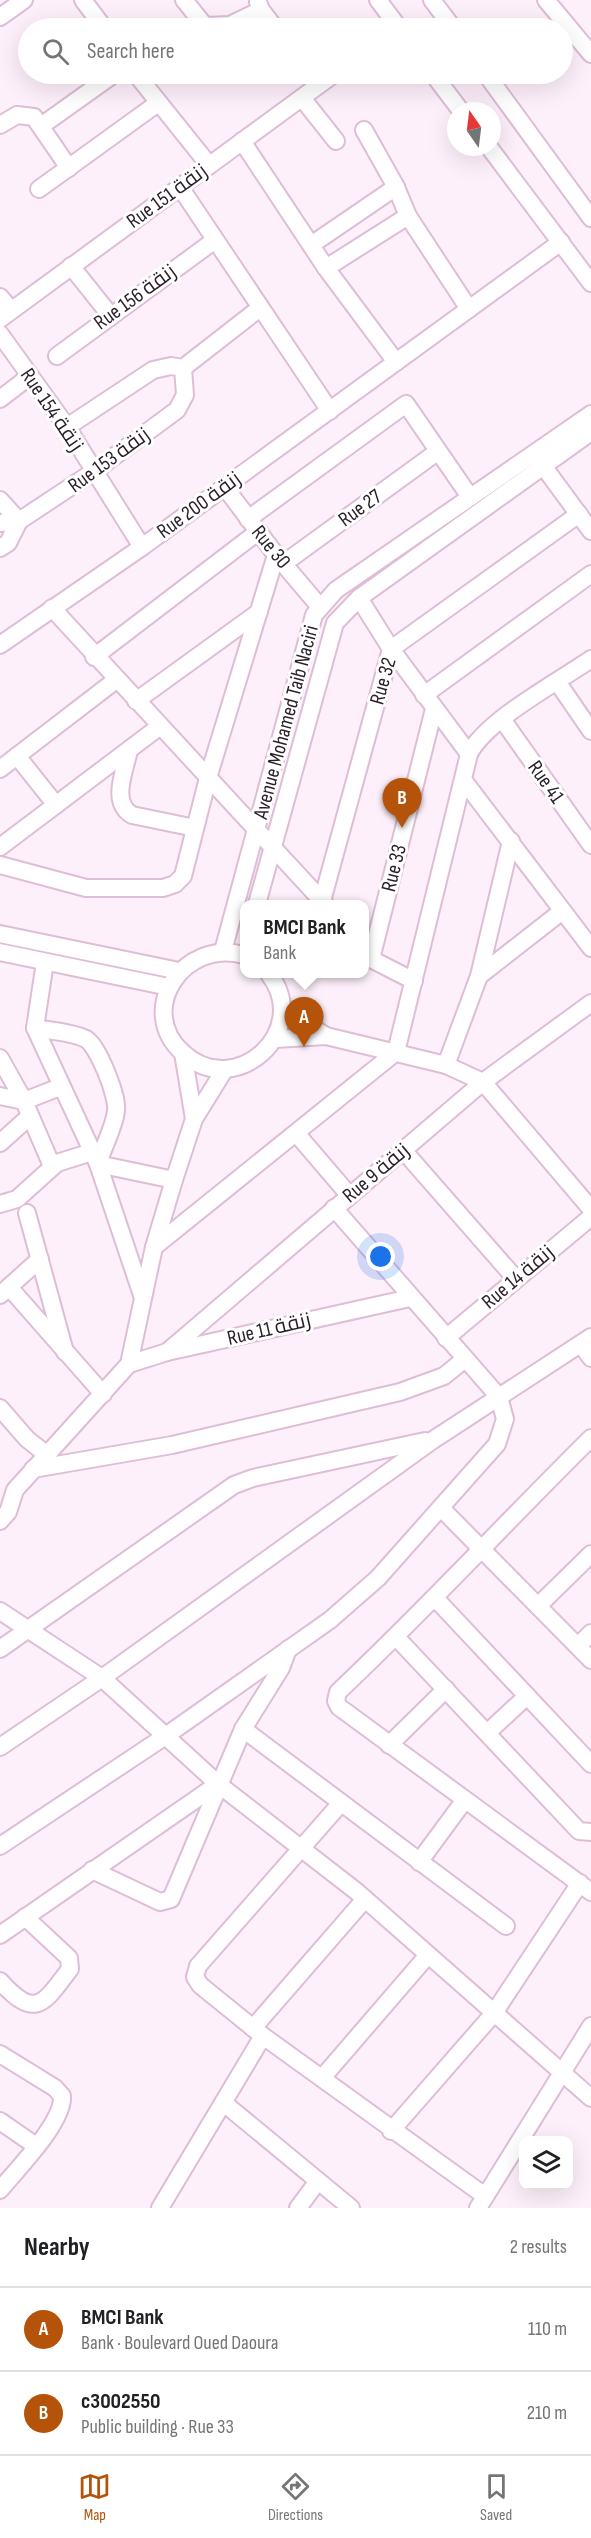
<!DOCTYPE html>
<html lang="en">
<head>
<meta charset="utf-8">
<style>
	:root { --surface:#fff; --page:#f2f2f2; --text:#202124; --muted:#757577; --line:#e0e0e0; --accent:#b45309 }
	body { margin:0; font-family:"Sofia Sans Condensed",Cairo,sans-serif; background:var(--page); color:var(--text) }
	.controls { position:absolute; right:18px; bottom:18px; display:grid; overflow:hidden; border-radius:12px; box-shadow:0 6px 24px #0002 }
	.controls button { width:54px; height:54px; display:grid; place-items:center; padding:0; border:0; border-bottom:2px solid var(--line); background:var(--surface); color:var(--text); font:30px sans-serif }
	.compass { position:absolute; left:447px; top:102px; width:54px; height:54px; border-radius:50%; background:var(--surface); box-shadow:0 6px 24px #0002; rotate:346deg }
	.you { position:absolute; left:381px; top:1257px; width:21px; height:21px; margin:-15px; border:4px solid #fff; border-radius:50%; background:#1a73e8; box-shadow:0 0 0 9px #1a73e833 }
	.badge { display:grid; place-items:center; width:39px; height:39px; border-radius:50%; background:var(--accent); color:#fff; font-size:20px; font-weight:700 }
	.pin { position:absolute; translate:-50% -50px; filter:drop-shadow(0 2px 3px #0008) }
	.pin::after { content:''; position:absolute; top:32px; width:21px; height:18px; background:inherit; clip-path:polygon(0 0,100% 0,50% 100%) }
	.popup { position:absolute; left:240px; top:900px; width:129px; height:78px; box-sizing:border-box; display:grid; place-content:center; border-radius:12px; background:var(--surface); filter:drop-shadow(0 2px 4px #0005); font-size:20px; white-space:nowrap; color:var(--muted) }
	.popup b { font-size:22px; color:var(--text) }
	.popup::after { content:''; position:absolute; left:50%; top:100%; margin-left:-12px; border:12px solid transparent; border-top-color:var(--surface) }
	.list { margin:0; padding:0; list-style:none }
	h2 { display:flex; justify-content:space-between; align-items:center; height:78px; margin:0; padding:0 24px; font-size:26px }
	h2 small { font-size:20px; font-weight:400; color:var(--muted) }
	.list li { display:grid; grid-template-columns:39px 1fr auto; gap:18px; align-items:center; box-sizing:border-box; height:84px; padding:0 24px; border-top:2px solid var(--line) }
	.list b { display:block; font-size:22px; white-space:nowrap }
	.list p { margin:0; font-size:20px; white-space:nowrap; color:var(--muted) }
	.list em { font-size:20px; font-style:normal; color:var(--muted) }
	.icon { flex:none; width:33px; height:33px; fill:none; stroke:currentColor; stroke-width:2; stroke-linecap:round; stroke-linejoin:round }
	.map { position:relative; flex:none; width:591px; height:2208px; overflow:hidden }
	.search { position:absolute; background:var(--surface); box-shadow:0 6px 24px #0002; left:18px; right:18px; top:18px; height:66px; display:flex; align-items:center; gap:15px; box-sizing:border-box; padding:0 21px; border-radius:33px; color:var(--muted); font-size:22px }
	.sheet { height:246px; background:var(--surface) }
	nav { display:flex; justify-content:space-around; align-items:center; box-sizing:border-box; height:84px; border-top:2px solid var(--line); background:var(--surface); font-size:16px; color:var(--muted) }
	nav a { display:grid; justify-items:center; gap:3px }
	nav .on { color:var(--accent) }
	.map>svg:first-child { display:block }
	.lines { fill:none; stroke-linecap:round; stroke-linejoin:round }
	.minor-casing { stroke:#debdd6; stroke-width:20 }
	.minor { stroke:#fff; stroke-width:16 }
	.labels { text-anchor:middle; dominant-baseline:central; stroke-width:6; stroke-linejoin:round; paint-order:stroke }
	.street-label { font-size:21px; fill:#2a1e27; stroke:#fff }
</style>
</head>
<body>
<div class="map">
<svg width="591" height="2208" viewBox="0 0 591 2208">
	<rect width="100%" height="100%" fill="#fef0fb"/>
	<g class="lines">
		<defs>
			<g id="minor">
				<path d="M83 0 104 28"/>
				<path d="M184 0 205 26 230 25 261 10"/>
				<path d="M378 0 399 28"/>
				<path d="M432 0 453 28"/>
				<path d="M546 0 591 54"/>
				<path d="M258 2 261 10 275 28"/>
				<path d="M0 17 24 0"/>
				<path d="M136 74 209 165"/>
				<path d="M433 74 461 111"/>
				<path d="M486 74 591 218"/>
				<path d="M302 98 336 141"/>
				<path d="M0 125 17 115 34 117 69 168"/>
				<path d="M41 126 114 74"/>
				<path d="M242 141 326 268 396 362"/>
				<path d="M489 147 591 283"/>
				<path d="M180 187 330 411"/>
				<path d="M396 187 408 216"/>
				<path d="M39 189 158 103"/>
				<path d="M311 245 396 187 364 130"/>
				<path d="M71 266 110 315"/>
				<path d="M326 268 408 216 469 309"/>
				<path d="M0 297 11 310"/>
				<path d="M0 319 334 74"/>
				<path d="M0 334 67 427 142 547"/>
				<path d="M57 356 215 240"/>
				<path d="M0 399 30 376"/>
				<path d="M67 427 153 370 171 366 183 368 260 308"/>
				<path d="M538 459 591 531"/>
				<path d="M224 486 276 555 320 607"/>
				<path d="M0 500 19 521"/>
				<path d="M248 519 406 404 470 497"/>
				<path d="M0 523 19 521 93 472 177 410 185 395 183 368"/>
				<path d="M0 548 8 543 19 521"/>
				<path d="M283 564 437 452"/>
				<path d="M359 598 391 649 469 754"/>
				<path d="M52 608 325 904"/>
				<path d="M0 645 142 547 561 242"/>
				<path d="M94 657 259 531"/>
				<path d="M558 683 591 731"/>
				<path d="M424 695 591 574"/>
				<path d="M136 701 259 612"/>
				<path d="M502 719 591 845"/>
				<path d="M129 750C125 771 110 802 132 815L195 828"/>
				<path d="M17 756 56 805"/>
				<path d="M0 769 116 680"/>
				<path d="M464 781 591 948"/>
				<path d="M0 847 159 727"/>
				<path d="M0 865 86 888H163L175 884 183 876 208 778 276 555"/>
				<path d="M322 901 391 649 579 514"/>
				<path d="M257 904 335 623 359 598 591 432"/>
				<path d="M0 934 179 971"/>
				<path d="M364 950 371 959 414 981"/>
				<path d="M223 951 314 615 336 590 591 414"/>
				<path d="M0 952 169 987"/>
				<path d="M244 955C184 938 135 1010 183 1053 235 1101 313 1031 269 974"/>
				<path d="M371 959 434 709"/>
				<path d="M45 962 35 1028 98 1164 142 1295"/>
				<path d="M479 976 561 912"/>
				<path d="M282 1008 326 1036"/>
				<path d="M35 1028C51 1031 72 1032 86 1039 98 1046 118 1096 116 1111 114 1128 103 1147 98 1164"/>
				<path d="M275 1039 326 1036 446 1065 483 1082 591 1209"/>
				<path d="M183 1053 194 1119"/>
				<path d="M0 1058 24 1101 60 1087"/>
				<path d="M446 1065 479 976 511 841"/>
				<path d="M0 1096 24 1101 52 1166"/>
				<path d="M296 1133 349 1195"/>
				<path d="M0 1143 30 1116"/>
				<path d="M403 1150 515 1278"/>
				<path d="M98 1164 174 1180"/>
				<path d="M0 1204 17 1199 57 1163 92 1152"/>
				<path d="M27 1213 65 1352"/>
				<path d="M154 1247 396 1052 469 754C486 720 558 682 591 659"/>
				<path d="M9 1287 103 1394"/>
				<path d="M0 1295 40 1259"/>
				<path d="M446 1338 591 1217"/>
				<path d="M581 1344 591 1358"/>
				<path d="M167 1352 483 1082 591 1003"/>
				<path d="M129 1364 167 1352 410 1298"/>
				<path d="M0 1408 27 1439 46 1454"/>
				<path d="M591 1438C506 1522 425 1610 338 1692L336 1701 339 1707 591 1892"/>
				<path d="M33 1469 172 1445 400 1392 444 1376 465 1359"/>
				<path d="M442 1509 591 1660"/>
				<path d="M0 1521 8 1512 15 1490 129 1364 154 1247 174 1180 194 1119 225 1069"/>
				<path d="M435 1598 591 1764"/>
				<path d="M538 1606 591 1554"/>
				<path d="M0 1611 102 1678 218 1784 356 1891 591 2098"/>
				<path d="M396 1637 579 1831 591 1832"/>
				<path d="M578 1646 591 1633"/>
				<path d="M0 1649 234 1485 253 1478 425 1441"/>
				<path d="M243 1729 506 1926"/>
				<path d="M487 1733 527 1696"/>
				<path d="M389 1745 446 1689"/>
				<path d="M0 1747 102 1678 433 1440 591 1337"/>
				<path d="M341 1803 198 1966 195 1977 200 1985 263 2036 485 2196"/>
				<path d="M0 1846 167 1735 330 1620 378 1578 497 1444 505 1419 499 1397 334 1208"/>
				<path d="M419 1862 464 1801"/>
				<path d="M92 1870 160 1902 171 1899 243 1729 281 1668 288 1649"/>
				<path d="M0 1935 218 1784"/>
				<path d="M0 1981C36 2021 44 2003 70 1969L69 1958 25 1917"/>
				<path d="M253 2028 365 1899"/>
				<path d="M0 2054 55 2088 62 2096C64 2122 17 2169 0 2190"/>
				<path d="M322 2078 428 1955"/>
				<path d="M225 2104 351 2208"/>
				<path d="M0 2121 36 2146"/>
				<path d="M391 2131 494 2013 580 1883"/>
				<path d="M160 2208 263 2036"/>
				<path d="M298 2208 318 2181"/>
				<path d="M478 2208 591 2026"/>
			</g>
		</defs>
		<use href="#minor" class="minor-casing"/>
		<use href="#minor" class="minor"/>
	</g>
	<g class="labels">
		<g class="street-label">
			<text transform="translate(167 196) rotate(-36)">Rue 151 زنقة</text>
			<text transform="translate(135 297) rotate(-36)">Rue 156 زنقة</text>
			<text transform="translate(52 410) rotate(56)">Rue 154 زنقة</text>
			<text transform="translate(109 460) rotate(-36)">Rue 153 زنقة</text>
			<text transform="translate(199 505) rotate(-36)">Rue 200 زنقة</text>
			<text transform="translate(360 508) rotate(-36)">Rue 27</text>
			<text transform="translate(271 547) rotate(51)">Rue 30</text>
			<text transform="translate(383 681) rotate(-74)">Rue 32</text>
			<text transform="translate(286 722) rotate(-75)">Avenue Mohamed Taib Naciri</text>
			<text transform="translate(546 782) rotate(55)">Rue 41</text>
			<text transform="translate(394 868) rotate(-76)">Rue 33</text>
			<text transform="translate(376 1173) rotate(-40)">Rue 9 زنقة</text>
			<text transform="translate(518 1277) rotate(-40)">Rue 14 زنقة</text>
			<text transform="translate(269 1329) rotate(-13)">Rue 11 زنقة</text>
		</g>
	</g>
</svg>
<div class="controls">
<button><svg class="icon" aria-label="layers" viewBox="0 0 24 24"><path d="M12 4l9 5-9 5-9-5zM3 14l9 5 9-5"/></svg></button>
</div>
<svg class="compass" viewBox="-18 -18 36 36"><path d="M0-13l5 13h-10z" fill="#e53935"/><path d="M0 13l5-13h-10z" fill="#757577"/></svg>
<div class="you"></div>
<div class="pin badge" style="left:304px;top:1047px">A</div>
<div class="popup"><b>BMCI Bank</b>Bank</div>
<div class="pin badge" style="left:402px;top:828px">B</div>
<div class="search"><svg class="icon" aria-label="search" viewBox="0 0 24 24"><circle cx="10" cy="10" r="6"/><path d="M15 15l6 6"/></svg>Search here</div>
</div>
<section class="sheet">
<h2>Nearby<small>2 results</small></h2>
<ul class="list">
<li><span class="badge">A</span><div><b>BMCI Bank</b><p>Bank · Boulevard Oued Daoura</p></div><em>110 m</em></li>
<li><span class="badge">B</span><div><b>c3002550</b><p>Public building · Rue 33</p></div><em>210 m</em></li>
</ul>
</section>
<nav>
<a class="on"><svg class="icon" aria-label="map" viewBox="0 0 24 24"><path d="M3 6l6-2 6 2 6-2v14l-6 2-6-2-6 2zM9 4v14M15 6v14"/></svg>Map</a>
<a><svg class="icon" aria-label="directions" viewBox="0 0 24 24"><path d="M12 3l9 9-9 9-9-9zM9 14v-3h6M13 9l2 2-2 2"/></svg>Directions</a>
<a><svg class="icon" aria-label="saved" viewBox="0 0 24 24"><path d="M7 4h10v16l-5-4-5 4z"/></svg>Saved</a>
</nav>
</body>
</html>
